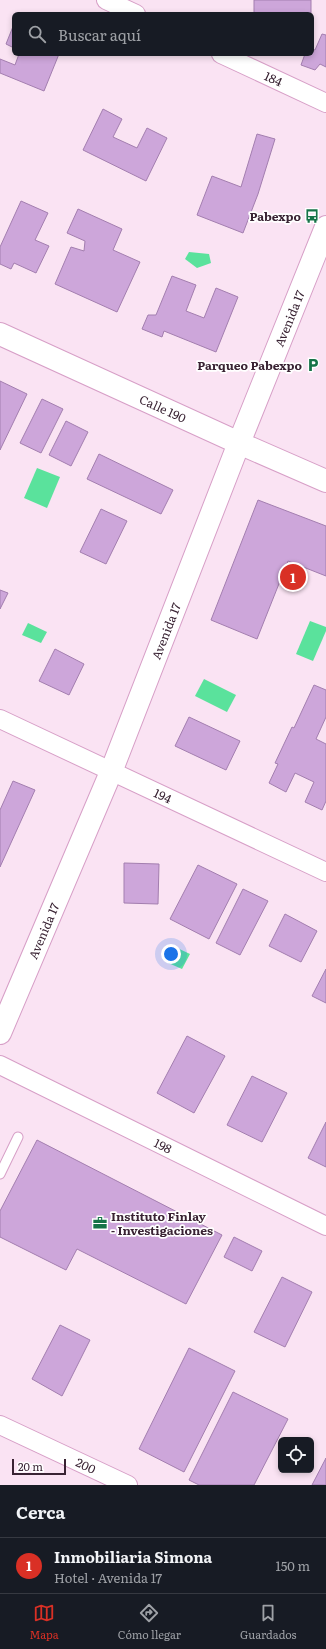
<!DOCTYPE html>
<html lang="es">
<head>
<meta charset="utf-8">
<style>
	:root { --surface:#171b24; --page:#20242c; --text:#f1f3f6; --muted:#9ea1a6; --line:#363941; --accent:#d93025 }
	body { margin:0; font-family:Literata,serif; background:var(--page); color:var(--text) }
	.controls { position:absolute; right:12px; bottom:12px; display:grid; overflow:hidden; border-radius:6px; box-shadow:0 2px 6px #0003 }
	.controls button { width:36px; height:36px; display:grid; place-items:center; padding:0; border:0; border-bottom:1px solid var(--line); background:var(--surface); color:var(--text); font:20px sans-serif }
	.scale { position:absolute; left:12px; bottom:10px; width:54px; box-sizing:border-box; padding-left:4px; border:2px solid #392333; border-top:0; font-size:11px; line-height:14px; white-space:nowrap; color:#392333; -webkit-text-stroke:3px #fff; paint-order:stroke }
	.you { position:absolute; left:171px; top:954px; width:14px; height:14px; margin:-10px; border:3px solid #fff; border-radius:50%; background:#1a73e8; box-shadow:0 0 0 6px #1a73e833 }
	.badge { display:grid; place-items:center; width:26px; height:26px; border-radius:50%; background:var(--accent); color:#fff; font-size:13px; font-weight:700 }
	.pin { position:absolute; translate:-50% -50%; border:2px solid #fff; box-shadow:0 1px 4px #0006 }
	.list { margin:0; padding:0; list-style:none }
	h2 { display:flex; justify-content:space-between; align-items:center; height:52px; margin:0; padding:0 16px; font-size:17px }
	h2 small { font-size:13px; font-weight:400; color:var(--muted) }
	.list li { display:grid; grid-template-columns:26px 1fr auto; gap:12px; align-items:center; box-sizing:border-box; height:56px; padding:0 16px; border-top:1px solid var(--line) }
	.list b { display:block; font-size:15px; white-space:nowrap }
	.list p { margin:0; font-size:13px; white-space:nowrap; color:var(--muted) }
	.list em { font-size:13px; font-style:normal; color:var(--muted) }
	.icon { flex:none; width:22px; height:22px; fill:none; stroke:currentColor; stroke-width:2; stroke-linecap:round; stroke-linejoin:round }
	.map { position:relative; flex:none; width:326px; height:1485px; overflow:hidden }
	.search { position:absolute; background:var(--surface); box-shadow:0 2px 6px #0003; left:12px; right:12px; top:12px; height:44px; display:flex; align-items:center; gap:10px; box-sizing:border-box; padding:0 14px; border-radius:6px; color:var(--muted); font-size:15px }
	.sheet { height:108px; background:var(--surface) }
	nav { display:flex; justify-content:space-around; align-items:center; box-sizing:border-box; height:56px; border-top:1px solid var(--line); background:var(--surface); font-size:11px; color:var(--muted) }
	nav a { display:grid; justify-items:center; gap:2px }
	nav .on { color:var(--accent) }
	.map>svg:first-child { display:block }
	.water { fill:#5ae29c }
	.building { fill:#cda6da; stroke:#a37eaf }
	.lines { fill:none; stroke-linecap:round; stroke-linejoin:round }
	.lane-casing { stroke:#d79fc7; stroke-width:11 }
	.street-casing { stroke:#d79fc7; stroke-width:20 }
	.secondary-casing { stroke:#d79fc7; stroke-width:24 }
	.lane { stroke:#fff; stroke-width:9 }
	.street { stroke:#fff; stroke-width:18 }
	.secondary { stroke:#fff; stroke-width:22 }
	.labels { text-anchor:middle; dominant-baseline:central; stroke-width:3.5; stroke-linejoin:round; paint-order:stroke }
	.street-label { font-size:12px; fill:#392333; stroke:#fff }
	.poi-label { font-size:12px; font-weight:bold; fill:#392333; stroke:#fff; text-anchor:end }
</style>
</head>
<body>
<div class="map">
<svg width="326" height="1485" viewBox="0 0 326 1485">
	<rect width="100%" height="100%" fill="#fae3f3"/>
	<g class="water">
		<path d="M189 252 209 254 211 263 197 268 185 259Z"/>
		<path d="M37 468 60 477 47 508 24 498Z"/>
		<path d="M310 621 326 627V631L313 661 296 654Z"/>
		<path d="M28 623 47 632 41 643 22 635Z"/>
		<path d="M204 679 236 695 227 712 195 696Z"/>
		<path d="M173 946 190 954 182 969 166 962Z"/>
	</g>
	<g class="building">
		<rect x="254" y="0" width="57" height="14"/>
		<path d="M14 24V48L6 44Z"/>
		<path d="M322 34 326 35V67L320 64 315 70 301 65 305 54H312V49L315 50Z"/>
		<path d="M19 54H59L44 91 0 73V59L15 65Z"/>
		<path d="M103 109 122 119 113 137 137 148 147 128 167 138 146 181 83 150Z"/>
		<path d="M257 134 275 139 258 194 243 233 197 215 212 176 241 187Z"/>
		<path d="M21 201 48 213 35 240 49 246 36 273 14 263 11 269 0 264V247Z"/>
		<path d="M78 209 122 229 113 250 140 262 117 312 55 284 71 247 84 251 85 241 67 233Z"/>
		<path d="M172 276 196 285 186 311 204 318 216 288 238 297 216 352 164 331 162 337 142 329 148 315H156Z"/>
		<path d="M0 381 27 394 0 450Z"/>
		<path d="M42 399 63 409 41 453 20 443Z"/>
		<path d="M66 421 88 432 71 466 49 455Z"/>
		<path d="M99 454 173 490 161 514 87 479Z"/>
		<path d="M258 500 326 526V576L288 561 257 639 211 620Z"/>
		<path d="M101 509 127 521 106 564 80 552Z"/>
		<path d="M0 590 8 593 0 609Z"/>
		<path d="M55 649 84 664 69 695 39 681Z"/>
		<path d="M314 685 326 690V717L316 739 326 744V801L322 810 305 802 314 782 295 773 286 792 269 783 278 764 275 763 292 727 294 728Z"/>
		<path d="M189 717 240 741 226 770 175 746Z"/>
		<path d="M13 781 35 790 0 867V810Z"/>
		<path d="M124 863 159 864 158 904 124 903Z"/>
		<path d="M198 865 237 884 209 939 170 919Z"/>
		<path d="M243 889 268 901 240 955 216 943Z"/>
		<path d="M285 914 317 931 301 962 269 946Z"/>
		<path d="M326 969V1003L312 996Z"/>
		<path d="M187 1036 225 1056 194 1113 157 1093Z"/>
		<path d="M252 1076 287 1093 262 1142 227 1125Z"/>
		<path d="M326 1122V1167L308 1158Z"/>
		<path d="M37 1140 222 1235 186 1304 77 1249 66 1270 0 1237V1211Z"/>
		<path d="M234 1237 262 1251 252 1271 224 1257Z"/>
		<path d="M282 1277 312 1292 285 1347 254 1332Z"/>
		<path d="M60 1325 90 1340 62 1396 32 1379Z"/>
		<path d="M189 1348 235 1371 184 1472 139 1449Z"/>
		<path d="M233 1392 288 1419 254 1485H199L189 1480Z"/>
		<path d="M326 1458V1485H312Z"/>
	</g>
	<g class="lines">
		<defs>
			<path id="lane" d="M0 1174 18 1137"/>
			<g id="street">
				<path d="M106 0 136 14"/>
				<path id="s1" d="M221 54 326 103"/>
				<path id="s2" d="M0 719 326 872"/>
				<path id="s3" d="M0 1065 326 1226"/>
				<path id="s4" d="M0 1425 128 1485"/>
			</g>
			<g id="secondary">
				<path id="s5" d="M0 334 239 443 326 481"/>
				<path id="s6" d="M0 1033 111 772 239 443 326 227"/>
			</g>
		</defs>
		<use href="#lane" class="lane-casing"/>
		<use href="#street" class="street-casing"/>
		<use href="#secondary" class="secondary-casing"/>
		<use href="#lane" class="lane"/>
		<use href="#street" class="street"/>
		<use href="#secondary" class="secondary"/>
	</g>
	<defs>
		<symbol id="bus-bare" viewBox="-9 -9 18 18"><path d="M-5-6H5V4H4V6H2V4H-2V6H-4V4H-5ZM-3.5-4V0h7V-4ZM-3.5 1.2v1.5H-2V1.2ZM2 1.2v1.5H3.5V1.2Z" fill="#167348" stroke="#fff" stroke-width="2.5" paint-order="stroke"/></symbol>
		<symbol id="parking-bare" viewBox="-9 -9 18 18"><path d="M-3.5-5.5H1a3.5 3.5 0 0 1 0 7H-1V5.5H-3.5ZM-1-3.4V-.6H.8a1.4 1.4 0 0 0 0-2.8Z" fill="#167348" stroke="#fff" stroke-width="2.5" paint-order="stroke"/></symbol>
		<symbol id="office-bare" viewBox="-9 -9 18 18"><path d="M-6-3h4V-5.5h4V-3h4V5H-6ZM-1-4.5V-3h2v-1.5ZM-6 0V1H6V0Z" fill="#167348" stroke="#fff" stroke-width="2.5" paint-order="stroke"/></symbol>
	</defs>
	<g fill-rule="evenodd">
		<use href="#bus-bare" x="302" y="206" width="20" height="20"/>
		<use href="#parking-bare" x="303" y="355" width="20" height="20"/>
		<use href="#office-bare" x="90" y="1213" width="20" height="20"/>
	</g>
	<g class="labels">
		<g class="street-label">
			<text stroke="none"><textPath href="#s1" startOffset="58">184</textPath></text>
			<text stroke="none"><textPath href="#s6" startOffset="771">Avenida 17</textPath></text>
			<text stroke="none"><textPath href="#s5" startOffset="179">Calle 190</textPath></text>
			<text stroke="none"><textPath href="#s6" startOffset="435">Avenida 17</textPath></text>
			<text stroke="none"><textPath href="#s2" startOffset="180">194</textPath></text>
			<text stroke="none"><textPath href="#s6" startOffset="111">Avenida 17</textPath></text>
			<text stroke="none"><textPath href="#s3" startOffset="182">198</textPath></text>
			<text stroke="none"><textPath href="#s4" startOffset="95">200</textPath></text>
		</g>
		<g class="poi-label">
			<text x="301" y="216">Pabexpo</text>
			<text x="302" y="365">Parqueo Pabexpo</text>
			<text x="111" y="1216" text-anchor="start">Instituto Finlay<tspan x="111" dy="14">- Investigaciones</tspan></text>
		</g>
	</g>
</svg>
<div class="controls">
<button><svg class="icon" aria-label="locate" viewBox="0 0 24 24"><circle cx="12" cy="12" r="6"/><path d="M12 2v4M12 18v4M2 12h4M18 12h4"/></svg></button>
</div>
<div class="scale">20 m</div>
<div class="you"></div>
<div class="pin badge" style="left:293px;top:577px">1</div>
<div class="search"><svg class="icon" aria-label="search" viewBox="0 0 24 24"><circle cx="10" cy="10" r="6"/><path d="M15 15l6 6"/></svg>Buscar aquí</div>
</div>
<section class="sheet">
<h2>Cerca<small></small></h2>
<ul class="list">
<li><span class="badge">1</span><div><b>Inmobiliaria Simona</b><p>Hotel · Avenida 17</p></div><em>150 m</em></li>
</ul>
</section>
<nav>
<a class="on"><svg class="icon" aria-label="map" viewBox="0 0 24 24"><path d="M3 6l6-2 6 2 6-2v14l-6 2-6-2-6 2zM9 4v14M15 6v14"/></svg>Mapa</a>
<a><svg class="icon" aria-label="directions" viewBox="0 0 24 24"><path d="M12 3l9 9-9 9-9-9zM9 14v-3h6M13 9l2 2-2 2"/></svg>Cómo llegar</a>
<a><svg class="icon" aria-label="saved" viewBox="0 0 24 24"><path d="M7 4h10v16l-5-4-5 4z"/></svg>Guardados</a>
</nav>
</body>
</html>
